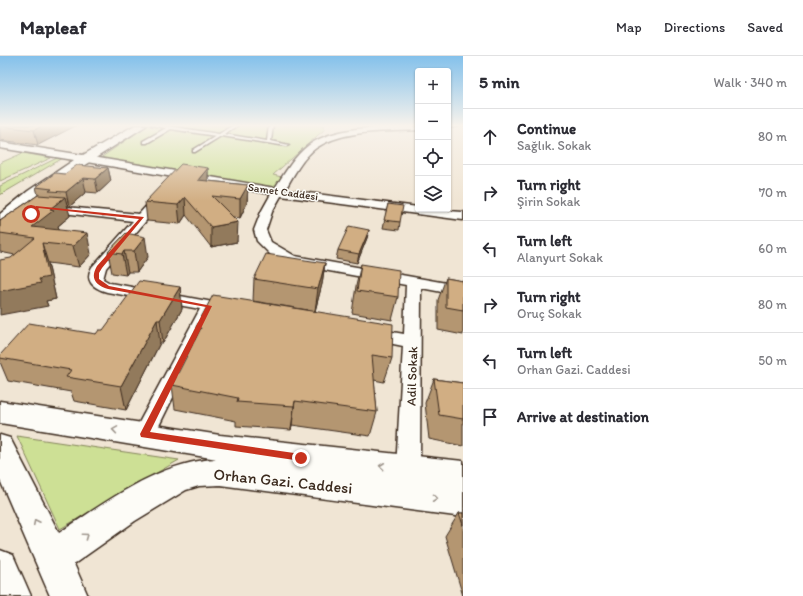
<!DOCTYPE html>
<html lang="en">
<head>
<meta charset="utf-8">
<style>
	:root { --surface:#fff; --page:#f7f7f7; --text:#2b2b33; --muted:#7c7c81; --line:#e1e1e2 }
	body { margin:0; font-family:Itim,sans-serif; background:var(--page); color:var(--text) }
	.controls { position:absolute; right:12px; top:12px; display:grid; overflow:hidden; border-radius:4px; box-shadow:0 1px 3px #0004 }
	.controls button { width:36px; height:36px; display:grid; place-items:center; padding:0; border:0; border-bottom:1px solid var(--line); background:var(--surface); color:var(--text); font:20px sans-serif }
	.stop { position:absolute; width:12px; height:12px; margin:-9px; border:3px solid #c8321e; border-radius:50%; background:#fff }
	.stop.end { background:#c8321e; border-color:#fff; box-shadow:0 1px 4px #0008 }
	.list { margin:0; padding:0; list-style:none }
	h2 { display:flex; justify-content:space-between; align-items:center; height:52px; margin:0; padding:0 16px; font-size:17px }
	h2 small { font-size:13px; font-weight:400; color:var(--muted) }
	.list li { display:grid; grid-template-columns:26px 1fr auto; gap:12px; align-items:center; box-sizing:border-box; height:56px; padding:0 16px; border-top:1px solid var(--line) }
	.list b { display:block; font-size:15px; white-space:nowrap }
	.list p { margin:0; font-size:13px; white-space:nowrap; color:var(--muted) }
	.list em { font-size:13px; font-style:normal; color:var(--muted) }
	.icon { flex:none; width:22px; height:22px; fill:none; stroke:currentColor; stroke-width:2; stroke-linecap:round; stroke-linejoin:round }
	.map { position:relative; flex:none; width:463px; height:540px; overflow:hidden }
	header { display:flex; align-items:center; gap:24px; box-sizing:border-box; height:56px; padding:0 20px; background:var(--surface); border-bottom:1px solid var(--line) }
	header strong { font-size:19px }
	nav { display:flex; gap:22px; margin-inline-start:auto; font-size:14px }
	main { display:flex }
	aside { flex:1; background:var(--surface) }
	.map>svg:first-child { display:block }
	.green { fill:#cde095; stroke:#84855a }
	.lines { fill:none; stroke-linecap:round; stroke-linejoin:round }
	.service-casing { stroke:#3b2a1e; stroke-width:3 }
	.minor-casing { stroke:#3b2a1e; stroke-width:3 }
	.tertiary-casing { stroke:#3b2a1e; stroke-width:3 }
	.service { fill:#fdfcf7; fill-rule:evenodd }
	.minor { fill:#fdfcf7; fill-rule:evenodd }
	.tertiary { fill:#fdfcf7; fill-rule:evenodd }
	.wall { fill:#b49671; stroke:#3b2a1e }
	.shaded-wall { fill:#927a5c; stroke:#3b2a1e }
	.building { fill:#d1ae83; stroke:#3b2a1e }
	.oneway { stroke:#9c938a }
	.route { fill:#c8321e }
	.labels { text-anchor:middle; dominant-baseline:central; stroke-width:3; stroke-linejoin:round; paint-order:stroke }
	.far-street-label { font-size:11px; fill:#3b2a1e; stroke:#fdfcf7 }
	.street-label { font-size:13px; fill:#3b2a1e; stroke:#fdfcf7 }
	.near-street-label { font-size:16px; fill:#3b2a1e; stroke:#fdfcf7 }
</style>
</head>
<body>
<header>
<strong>Mapleaf</strong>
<nav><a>Map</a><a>Directions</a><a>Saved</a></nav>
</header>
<main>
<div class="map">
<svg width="463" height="540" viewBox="0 0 463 540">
	<rect width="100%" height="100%" fill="#f0e5d4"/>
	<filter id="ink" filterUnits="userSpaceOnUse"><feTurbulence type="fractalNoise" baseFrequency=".025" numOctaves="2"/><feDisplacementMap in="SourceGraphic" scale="8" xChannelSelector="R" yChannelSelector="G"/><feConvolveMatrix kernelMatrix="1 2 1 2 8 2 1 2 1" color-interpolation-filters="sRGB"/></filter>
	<g filter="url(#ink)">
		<g class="green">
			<path d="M148 69H324L325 73 273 119 282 121 273 134 99 103Z"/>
			<path d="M23 97 51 102 0 125V107Z"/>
			<path d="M57 102H63L0 139V130Z"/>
			<path d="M17 380 179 404 60 473Z"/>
		</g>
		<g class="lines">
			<defs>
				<path id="service" d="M151 69H162L219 78 233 69H238L224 78 267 85 269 69H273L271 85 289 89 287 90 221 80 195 96H193V94L216 80 171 73 147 87H143V85L166 72Z"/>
				<g id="minor">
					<path d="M448 69H463L448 72Z"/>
					<path d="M418 70V74C386 76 344 73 316 92 303 101 293 120 285 134L418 151V153L463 156V164L281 140 272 156 266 174 271 186 295 200 463 230V240L421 232 420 413 416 420 408 423 400 420 396 413 403 290 364 282 361 278 364 274 370 272 404 278 406 229 291 208 271 199 257 185 254 174 261 156 271 138 81 105 76 102 81 99 275 132C284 118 295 99 309 89 337 69 385 71 418 70Z"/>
					<path d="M161 137 167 140 106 212 103 223 110 227 229 249 235 251 237 254 235 257 229 259 215 256 152 384 144 387 136 384 133 378 200 253 107 236C93 232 84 225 92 211L133 165 45 155 39 152 45 149 139 158 157 138Z"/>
				</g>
				<g id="tertiary">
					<path d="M135 69H147L55 128 6 169 0 171V158L28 135 74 104 0 92V86L83 99Z"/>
					<path d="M0 345 220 379 463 405V461L220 429 199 430 186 434 135 465 74 508 88 540H50L0 424V379L10 382 59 477C106 446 160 405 217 403L0 367Z"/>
					<path d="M0 494 13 499 31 540H0Z"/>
				</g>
			</defs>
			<use href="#service" class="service-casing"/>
			<use href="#minor" class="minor-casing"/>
			<use href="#tertiary" class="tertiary-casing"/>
			<use href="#service" class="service"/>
			<use href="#minor" class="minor"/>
			<use href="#tertiary" class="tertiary"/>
		</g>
		<g class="wall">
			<path d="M0 69H77L38 89 0 84Z"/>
			<path d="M108 112 111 125 98 137 86 136 69 151H67L70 160 58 170 59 173 58 174 91 198 79 211 48 207 56 243 46 245 48 250 11 202 15 199 0 196V165L38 139 36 131 65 118Z"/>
			<path d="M208 112V125L248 129 247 147 240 162 233 161 237 186 211 191 186 159 180 168 147 165 145 146Z"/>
			<path d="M388 148 400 166 399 174 383 172Z"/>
			<path d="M369 174 367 182 357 207 336 203 338 194Z"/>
			<path d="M126 177 148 201 137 216H128L126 219 112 217 108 196Z"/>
			<path d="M325 207 322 228 315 255 392 302 384 326 374 324 377 356 370 380 292 369 291 374 236 370V365L175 353 172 329 196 281V271L308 254 253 245 254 223Z"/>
			<path d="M361 208 398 241 392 264 352 257 356 230Z"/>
			<path d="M446 222 463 225V279L438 274V244Z"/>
			<path d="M180 231 182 253 163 287H160L126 354 74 345 71 336 8 325 0 306V299L96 278Z"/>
			<path d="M434 323 463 327V390L429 383 425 347Z"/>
			<path d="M459 457H463V540L445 480Z"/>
		</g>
		<g class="shaded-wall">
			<path d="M44 69H77L38 89 34 74Z"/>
			<path d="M108 112 111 125 98 137 95 123Z"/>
			<path d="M208 112V129L198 124Z"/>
			<path d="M83 122 86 136 69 151 66 136Z"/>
			<path d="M248 129 247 147 240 162V143Z"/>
			<path d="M65 141 70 160 58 170 59 173 43 187H42L48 207 56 243 46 245 48 250 0 259V235L39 223 38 191 32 171 50 153Z"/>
			<path d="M185 141 186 159 180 168 178 149Z"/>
			<path d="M238 166 237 186 211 191V171Z"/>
			<path d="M369 174 367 182 357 207 359 198Z"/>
			<path d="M87 177 91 198 79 211 73 190Z"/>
			<path d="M145 181 148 201 137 216 134 195Z"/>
			<path d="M124 195 128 216 126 219 122 198Z"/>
			<path d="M325 207 322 228 315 255 318 233Z"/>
			<path d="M180 231 182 253 163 287 160 264Z"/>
			<path d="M157 264 160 287 126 354 121 330Z"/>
			<path d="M295 345 292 369 291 374 294 350Z"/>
		</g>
		<g class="building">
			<path d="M0 69H44L34 74 0 70Z"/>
			<path d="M181 108 208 112 198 124 248 129 240 143 212 140 238 166 211 171 185 141 178 149 145 146Z"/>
			<path d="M77 109 108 112 95 123 83 122 66 136 49 135 52 133 36 131 55 117 65 118Z"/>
			<path d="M38 139 65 141 50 153 54 154 32 171 87 177 73 190 42 187 49 221 39 223 41 227 0 235V204L11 202 35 182 0 177V165Z"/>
			<path d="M388 148 403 150 400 166 384 164Z"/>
			<path d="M349 170 369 174 359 198 338 194Z"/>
			<path d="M126 177 145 181 134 195H124L122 198 108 196Z"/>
			<path d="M266 198 325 207 318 233 254 223Z"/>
			<path d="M361 208 399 214 398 241 357 235Z"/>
			<path d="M446 222 463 225V254L446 251Z"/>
			<path d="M139 225 180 231 160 264H157L121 330 66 321 71 314 0 302V299L29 267 96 278 99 274H103Z"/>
			<path d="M213 239 393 268 392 302 372 299 377 356 295 345 294 350 237 346 238 342 172 329 201 272 196 271Z"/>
			<path d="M434 323 463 327V363L439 359Z"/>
			<path d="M459 457H463V469Z"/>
		</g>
		<defs><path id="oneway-chevron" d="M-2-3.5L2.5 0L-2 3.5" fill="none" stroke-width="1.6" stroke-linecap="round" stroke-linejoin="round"/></defs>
		<g class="oneway">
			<use href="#oneway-chevron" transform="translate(115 374) rotate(-171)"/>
			<use href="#oneway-chevron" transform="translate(382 410) rotate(-174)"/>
			<use href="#oneway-chevron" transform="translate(435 442) rotate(7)"/>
			<use href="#oneway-chevron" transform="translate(36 466) rotate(-116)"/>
			<use href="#oneway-chevron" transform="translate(86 480) rotate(-35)"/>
		</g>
	</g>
	<linearGradient id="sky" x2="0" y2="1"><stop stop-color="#84c1eb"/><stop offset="0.48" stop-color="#f8f3ec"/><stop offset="1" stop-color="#f8f3ec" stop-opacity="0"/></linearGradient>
	<rect width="463" height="145" fill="url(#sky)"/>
	<path class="route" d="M36 150 144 161 102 212 99 217V223L109 230 212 250 150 376 301 398 304 399V404L301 405 141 381 140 378 206 251 108 233C95 229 90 222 97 210L139 163 39 152 33 159H29Z"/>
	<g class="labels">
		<g class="far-street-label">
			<text transform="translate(283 136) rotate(8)">Samet Caddesi</text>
		</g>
		<g class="street-label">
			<text transform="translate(412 320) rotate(-88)">Adil Sokak</text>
		</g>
		<g class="near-street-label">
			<text transform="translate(283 425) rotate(6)">Orhan Gazi. Caddesi</text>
		</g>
	</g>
</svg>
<div class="controls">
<button>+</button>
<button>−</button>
<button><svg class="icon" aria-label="locate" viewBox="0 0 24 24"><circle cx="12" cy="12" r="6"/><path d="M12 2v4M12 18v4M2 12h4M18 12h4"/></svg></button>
<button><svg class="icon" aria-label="layers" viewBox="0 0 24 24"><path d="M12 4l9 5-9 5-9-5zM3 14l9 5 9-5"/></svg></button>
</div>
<div class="stop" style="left:31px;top:158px"></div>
<div class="stop end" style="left:301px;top:402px"></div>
</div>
<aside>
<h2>5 min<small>Walk · 340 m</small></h2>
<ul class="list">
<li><svg class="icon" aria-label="ahead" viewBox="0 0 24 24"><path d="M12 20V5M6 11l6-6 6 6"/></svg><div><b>Continue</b><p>Sağlık. Sokak</p></div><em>80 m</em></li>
<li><svg class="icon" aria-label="right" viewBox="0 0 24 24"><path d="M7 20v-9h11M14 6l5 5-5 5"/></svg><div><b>Turn right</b><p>Şirin Sokak</p></div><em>70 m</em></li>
<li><svg class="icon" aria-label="left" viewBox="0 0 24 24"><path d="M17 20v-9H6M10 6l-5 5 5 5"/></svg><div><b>Turn left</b><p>Alanyurt Sokak</p></div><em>60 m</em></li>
<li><svg class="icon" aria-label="right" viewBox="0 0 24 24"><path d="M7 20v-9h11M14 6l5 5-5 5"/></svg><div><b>Turn right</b><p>Oruç Sokak</p></div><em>80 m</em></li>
<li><svg class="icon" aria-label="left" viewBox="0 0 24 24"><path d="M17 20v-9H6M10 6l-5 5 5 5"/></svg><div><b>Turn left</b><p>Orhan Gazi. Caddesi</p></div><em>50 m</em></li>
<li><svg class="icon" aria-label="arrive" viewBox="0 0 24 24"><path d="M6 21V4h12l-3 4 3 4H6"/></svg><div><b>Arrive at destination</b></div></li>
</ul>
</aside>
</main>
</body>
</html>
